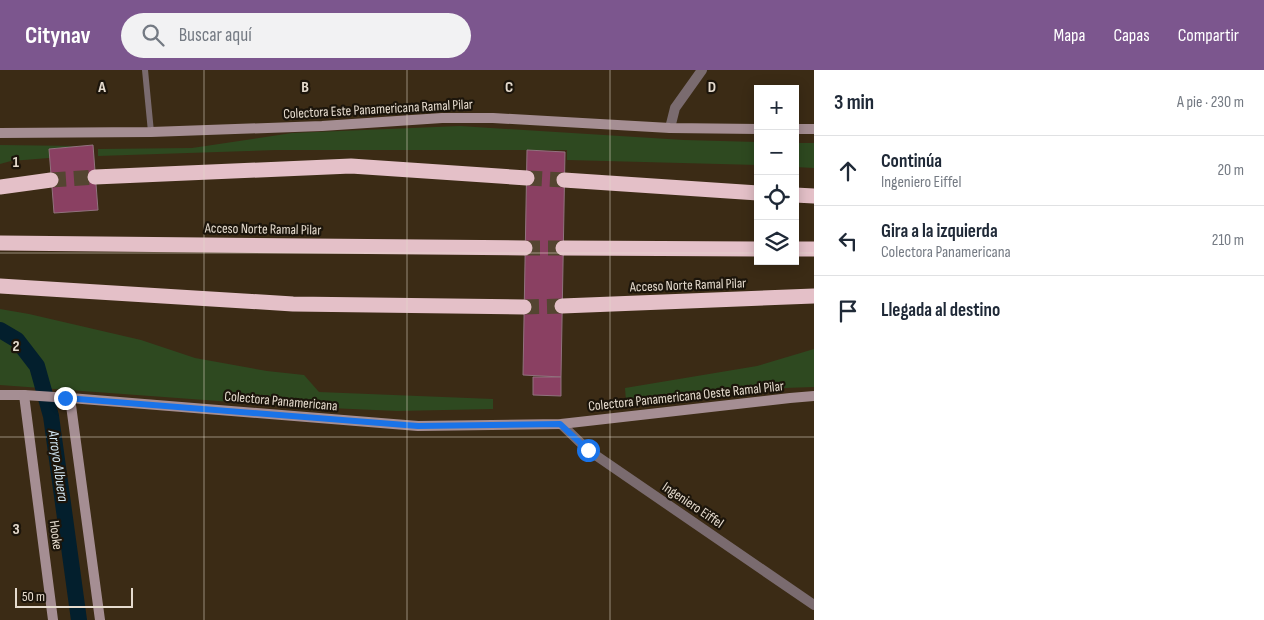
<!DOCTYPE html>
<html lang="es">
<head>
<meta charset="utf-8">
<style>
	:root { --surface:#fff; --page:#f2f2f3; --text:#1f2937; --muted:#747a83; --line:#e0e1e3; --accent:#7c568e }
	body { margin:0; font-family:"Sofia Sans Condensed",sans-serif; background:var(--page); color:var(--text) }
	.controls { position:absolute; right:15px; top:15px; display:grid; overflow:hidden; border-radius:0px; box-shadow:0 2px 12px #0003 }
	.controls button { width:45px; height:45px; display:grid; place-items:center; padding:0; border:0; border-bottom:1px solid var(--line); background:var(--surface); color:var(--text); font:25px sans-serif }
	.scale { position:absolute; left:15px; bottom:12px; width:118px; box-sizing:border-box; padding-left:5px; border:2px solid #e5dbce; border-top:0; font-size:14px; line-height:18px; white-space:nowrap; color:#e5dbce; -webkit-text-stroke:4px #1c150b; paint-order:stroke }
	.stop { position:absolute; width:15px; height:15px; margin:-11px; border:4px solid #1a73e8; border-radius:50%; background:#fff }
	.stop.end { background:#1a73e8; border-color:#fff; box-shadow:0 1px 5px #0008 }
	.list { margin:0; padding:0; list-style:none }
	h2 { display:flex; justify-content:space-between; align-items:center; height:65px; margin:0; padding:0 20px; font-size:21px }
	h2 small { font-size:16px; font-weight:400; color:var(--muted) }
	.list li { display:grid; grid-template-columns:32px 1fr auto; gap:15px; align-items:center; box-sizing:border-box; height:70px; padding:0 20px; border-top:1px solid var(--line) }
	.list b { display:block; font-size:19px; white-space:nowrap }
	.list p { margin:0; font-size:16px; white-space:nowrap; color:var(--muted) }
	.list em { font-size:16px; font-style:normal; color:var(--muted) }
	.icon { flex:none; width:28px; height:28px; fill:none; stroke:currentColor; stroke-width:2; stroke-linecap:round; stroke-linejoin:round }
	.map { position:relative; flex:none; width:814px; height:550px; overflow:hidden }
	header { display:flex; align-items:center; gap:30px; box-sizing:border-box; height:70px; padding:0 25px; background:var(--accent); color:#fff }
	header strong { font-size:24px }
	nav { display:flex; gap:28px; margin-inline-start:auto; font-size:18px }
	.search { width:350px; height:45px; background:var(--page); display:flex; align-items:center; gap:12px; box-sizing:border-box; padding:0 18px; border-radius:28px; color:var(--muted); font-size:19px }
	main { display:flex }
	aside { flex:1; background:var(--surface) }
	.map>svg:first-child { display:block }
	.green { fill:#2e4920 }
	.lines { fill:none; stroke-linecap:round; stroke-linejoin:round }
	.canal { stroke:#031f2d; stroke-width:16 }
	.building { fill:#8a4062; stroke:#91727e }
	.highway-tunnel { stroke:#544531; stroke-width:15; stroke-dasharray:15 8; stroke-linecap:butt }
	.lane { stroke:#7a6b6f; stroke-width:6 }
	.street { stroke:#7a6b6f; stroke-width:10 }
	.secondary { stroke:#a58e93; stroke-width:10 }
	.highway { stroke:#e4c0c8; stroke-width:15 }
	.route { stroke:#1a73e8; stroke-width:6 }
	.grid { fill:none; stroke:#e5dbce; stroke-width:1; stroke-opacity:0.55 }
	.labels { text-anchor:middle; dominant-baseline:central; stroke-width:4.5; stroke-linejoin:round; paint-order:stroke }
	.street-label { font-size:14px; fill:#e5dbce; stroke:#1c150b }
	.water-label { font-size:15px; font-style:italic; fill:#cfe4f0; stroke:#1c150b }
	.grid-label { font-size:16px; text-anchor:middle; font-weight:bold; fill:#e5dbce; stroke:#1c150b; stroke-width:4.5; stroke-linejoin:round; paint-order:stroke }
</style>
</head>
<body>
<header>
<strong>Citynav</strong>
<div class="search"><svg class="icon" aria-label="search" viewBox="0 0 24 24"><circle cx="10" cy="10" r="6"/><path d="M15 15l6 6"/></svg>Buscar aquí</div>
<nav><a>Mapa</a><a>Capas</a><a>Compartir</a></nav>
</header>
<main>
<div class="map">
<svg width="814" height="550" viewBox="0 0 814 550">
	<rect width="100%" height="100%" fill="#3b2b15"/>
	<g class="green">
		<path d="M460 56 684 70 758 72V95L567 90V80H276L98 86V79L192 78 292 63Z"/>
		<path d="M795 73H814V98L795 97Z"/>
		<path d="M0 75 77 76 49 79V88L11 91 0 94Z"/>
		<path d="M0 239 29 244 141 270 195 288 267 301 304 305 319 322 493 329V339L397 341 285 336 0 315Z"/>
		<path d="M814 279V317L784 318 626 331 625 318 757 296Z"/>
	</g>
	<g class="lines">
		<path class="canal" d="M0 260 17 270 37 296 51 346 79 550"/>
	</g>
	<g class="building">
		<path d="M93 75 98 140 54 143 49 79Z"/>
		<path d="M527 80 565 82 561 307 523 305Z"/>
		<path d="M533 307H561V326L533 325Z"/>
	</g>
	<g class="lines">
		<g class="highway-tunnel">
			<path d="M527 108 564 110"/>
			<path d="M51 110 95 107"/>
			<path d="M525 178H563"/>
			<path d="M524 237 562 236"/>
		</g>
		<path class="lane" d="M145 0 151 62"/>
		<g class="street">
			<path d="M670 58 675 38 702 0"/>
			<path d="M561 354 588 380 814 535"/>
		</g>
		<g class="secondary">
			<path d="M795 59H814"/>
			<path d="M0 63 151 62 322 56 442 48H493L670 58 758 59"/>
			<path d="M0 325H24L70 328 418 356 561 354 790 328 814 326"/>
			<path d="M24 325 53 550"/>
			<path d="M70 328 100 550"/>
		</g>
		<g class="highway">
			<path d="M95 107 351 96 527 108"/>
			<path d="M564 110 758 123"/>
			<path d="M0 117 51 110"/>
			<path d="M795 125 814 126"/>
			<path d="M0 173 525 178"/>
			<path d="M563 178 758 179"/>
			<path d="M795 179H814"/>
			<path d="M0 216 293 234 524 237"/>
			<path d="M562 236 814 226"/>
		</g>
	</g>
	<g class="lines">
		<path class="route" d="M65 328 418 356 560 354 588 380"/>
	</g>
	<path class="grid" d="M204 0V550M407 0V550M610 0V550M0 183H758M795 183H814M0 367H814"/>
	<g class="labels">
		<g class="street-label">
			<text transform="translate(378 39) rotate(-3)">Colectora Este Panamericana Ramal Pilar</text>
			<text transform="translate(263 159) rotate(1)">Acceso Norte Ramal Pilar</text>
			<text transform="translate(688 215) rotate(-2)">Acceso Norte Ramal Pilar</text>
			<text transform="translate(686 326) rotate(-6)">Colectora Panamericana Oeste Ramal Pilar</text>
			<text transform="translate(281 331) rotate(5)">Colectora Panamericana</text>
			<text transform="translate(693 435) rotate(34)">Ingeniero Eiffel</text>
			<text transform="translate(56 465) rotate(83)">Hooke</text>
		</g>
		<g class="water-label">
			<text transform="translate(58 396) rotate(82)">Arroyo Albuera</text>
		</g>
	</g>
	<g class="grid-label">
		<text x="102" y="22">A</text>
		<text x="305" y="22">B</text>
		<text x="509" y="22">C</text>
		<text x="712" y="22">D</text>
		<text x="16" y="97">1</text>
		<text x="16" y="281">2</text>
		<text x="16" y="464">3</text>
	</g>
</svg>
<div class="controls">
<button>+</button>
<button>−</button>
<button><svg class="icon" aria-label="locate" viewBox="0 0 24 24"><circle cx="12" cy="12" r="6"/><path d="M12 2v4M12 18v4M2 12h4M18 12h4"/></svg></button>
<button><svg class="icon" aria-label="layers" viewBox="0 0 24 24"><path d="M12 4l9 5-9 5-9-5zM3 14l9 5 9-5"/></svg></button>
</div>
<div class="scale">50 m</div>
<div class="stop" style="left:588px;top:380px"></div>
<div class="stop end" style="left:65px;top:328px"></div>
</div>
<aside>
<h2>3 min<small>A pie · 230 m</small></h2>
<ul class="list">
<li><svg class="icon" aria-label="ahead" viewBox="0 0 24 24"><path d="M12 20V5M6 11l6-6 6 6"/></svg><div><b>Continúa</b><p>Ingeniero Eiffel</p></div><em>20 m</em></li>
<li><svg class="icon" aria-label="left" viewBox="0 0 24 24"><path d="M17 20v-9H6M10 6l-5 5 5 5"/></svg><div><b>Gira a la izquierda</b><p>Colectora Panamericana</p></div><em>210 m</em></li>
<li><svg class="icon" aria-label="arrive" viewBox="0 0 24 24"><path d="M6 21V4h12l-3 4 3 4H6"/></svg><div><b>Llegada al destino</b></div></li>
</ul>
</aside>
</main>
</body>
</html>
